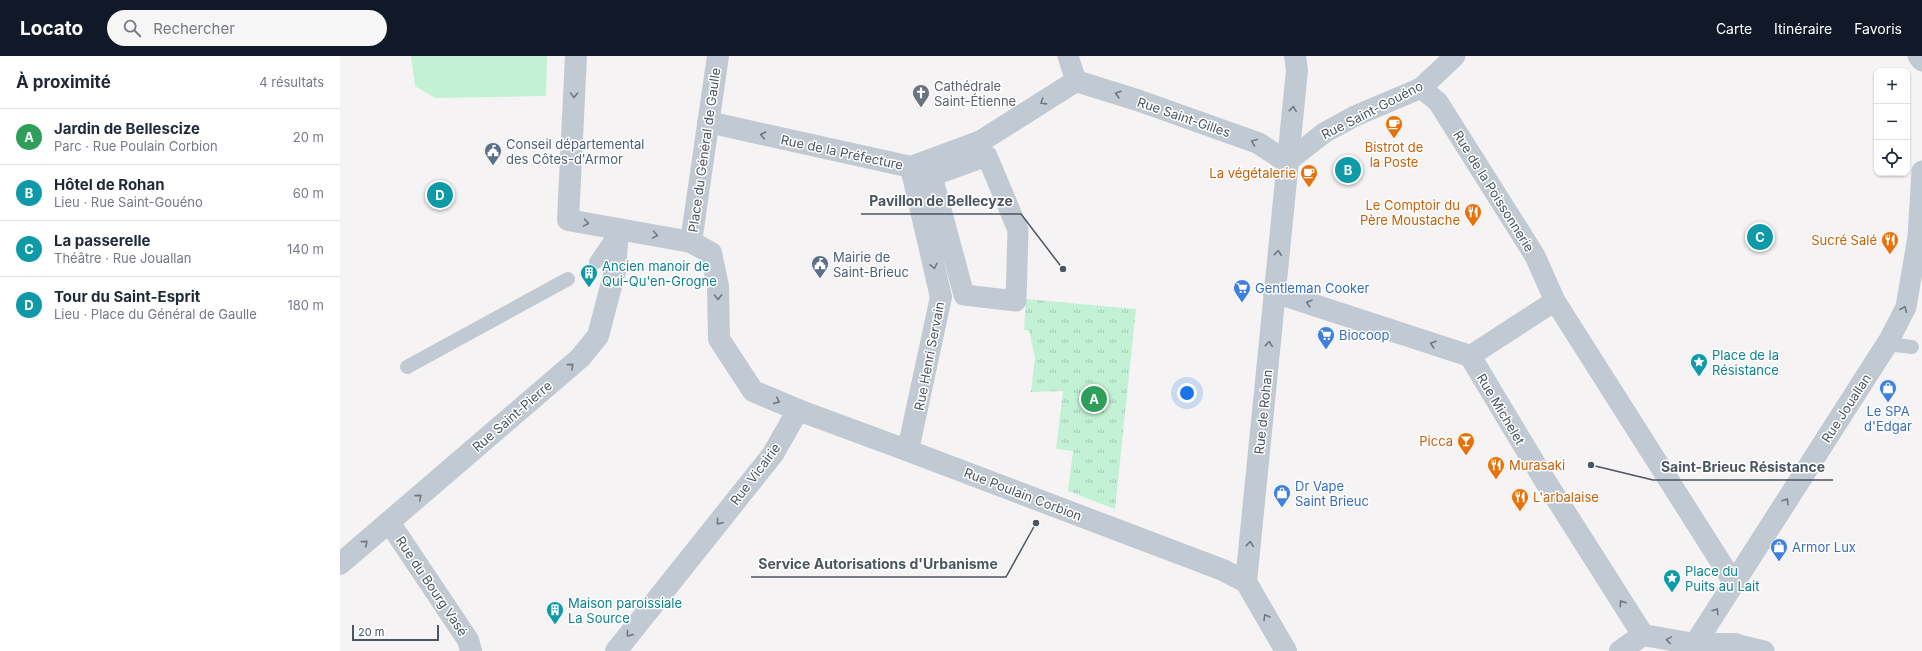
<!DOCTYPE html>
<html lang="fr">
<head>
<meta charset="utf-8">
<style>
	:root { --surface:#fff; --page:#f6f6f7; --text:#1f2937; --muted:#747a83; --line:#e0e1e3; --accent:#111827 }
	body { margin:0; font-family:Inter,sans-serif; background:var(--page); color:var(--text) }
	.controls { position:absolute; right:12px; top:12px; display:grid; overflow:hidden; border-radius:8px; box-shadow:0 1px 3px #0004 }
	.controls button { width:36px; height:36px; display:grid; place-items:center; padding:0; border:0; border-bottom:1px solid var(--line); background:var(--surface); color:var(--text); font:20px sans-serif }
	.scale { position:absolute; left:12px; bottom:10px; width:87px; box-sizing:border-box; padding-left:4px; border:2px solid #4a5661; border-top:0; font-size:11px; line-height:14px; white-space:nowrap; color:#4a5661; -webkit-text-stroke:3px #fff; paint-order:stroke }
	.you { position:absolute; left:847px; top:337px; width:14px; height:14px; margin:-10px; border:3px solid #fff; border-radius:50%; background:#1a73e8; box-shadow:0 0 0 6px #1a73e833 }
	.badge { display:grid; place-items:center; width:26px; height:26px; border-radius:50%; background:var(--accent); color:#fff; font-size:13px; font-weight:700 }
	.pin { position:absolute; translate:-50% -50%; border:2px solid #fff; box-shadow:0 1px 4px #0006 }
	.list { margin:0; padding:0; list-style:none }
	h2 { display:flex; justify-content:space-between; align-items:center; height:52px; margin:0; padding:0 16px; font-size:17px }
	h2 small { font-size:13px; font-weight:400; color:var(--muted) }
	.list li { display:grid; grid-template-columns:26px 1fr auto; gap:12px; align-items:center; box-sizing:border-box; height:56px; padding:0 16px; border-top:1px solid var(--line) }
	.list b { display:block; font-size:15px; white-space:nowrap }
	.list p { margin:0; font-size:13px; white-space:nowrap; color:var(--muted) }
	.list em { font-size:13px; font-style:normal; color:var(--muted) }
	.icon { flex:none; width:22px; height:22px; fill:none; stroke:currentColor; stroke-width:2; stroke-linecap:round; stroke-linejoin:round }
	.map { position:relative; flex:none; width:1582px; height:595px; overflow:hidden }
	header { display:flex; align-items:center; gap:24px; box-sizing:border-box; height:56px; padding:0 20px; background:var(--accent); color:#fff }
	header strong { font-size:19px }
	nav { display:flex; gap:22px; margin-inline-start:auto; font-size:14px }
	.search { width:280px; height:36px; background:var(--page); display:flex; align-items:center; gap:10px; box-sizing:border-box; padding:0 14px; border-radius:22px; color:var(--muted); font-size:15px }
	main { display:flex }
	aside { flex:1; background:var(--surface) }
	.map>svg:first-child { display:block }
	.grass { fill:#c3f1d5 }
	.park { fill:url(#park-tufts) }
	.lines { fill:none; stroke-linecap:round; stroke-linejoin:round }
	.service { stroke:#c1cad2; stroke-width:14 }
	.pedestrian { stroke:#c1cad2; stroke-width:21 }
	.minor { stroke:#c1cad2; stroke-width:22 }
	.tertiary { stroke:#c1cad2; stroke-width:22 }
	.oneway { stroke:#6e7983 }
	.labels { text-anchor:middle; dominant-baseline:central; stroke-width:3; stroke-linejoin:round; paint-order:stroke }
	.worship-label { font-size:13px; fill:#5b616d; stroke:#fff; text-anchor:start }
	.street-label { font-size:13px; fill:#4a5661; stroke:#fff }
	.service-label { font-size:13px; fill:#4e5e75; stroke:#fff; text-anchor:start }
	.food-label { font-size:13px; fill:#c56008; stroke:#fff; text-anchor:end }
	.culture-label { font-size:13px; fill:#0d838f; stroke:#fff; text-anchor:start }
	.shop-label { font-size:13px; fill:#366cbe; stroke:#fff; text-anchor:start }
	.leader { fill:none; stroke:#4a5661; stroke-width:1.5 }
	.callout-dot { fill:#4a5661; stroke:#fff; stroke-width:1.5 }
	.callout-label { font-size:14px; text-anchor:middle; font-weight:bold; fill:#4a5661; stroke:#fff; stroke-width:3; stroke-linejoin:round; paint-order:stroke }
</style>
</head>
<body>
<header>
<strong>Locato</strong>
<div class="search"><svg class="icon" aria-label="search" viewBox="0 0 24 24"><circle cx="10" cy="10" r="6"/><path d="M15 15l6 6"/></svg>Rechercher</div>
<nav><a>Carte</a><a>Itinéraire</a><a>Favoris</a></nav>
</header>
<main>
<aside>
<h2>À proximité<small>4 résultats</small></h2>
<ul class="list">
<li><span class="badge" style="background:#2e9e5b">A</span><div><b>Jardin de Bellescize</b><p>Parc · Rue Poulain Corbion</p></div><em>20 m</em></li>
<li><span class="badge" style="background:#0f9aa8">B</span><div><b>Hôtel de Rohan</b><p>Lieu · Rue Saint-Gouéno</p></div><em>60 m</em></li>
<li><span class="badge" style="background:#0f9aa8">C</span><div><b>La passerelle</b><p>Théâtre · Rue Jouallan</p></div><em>140 m</em></li>
<li><span class="badge" style="background:#0f9aa8">D</span><div><b>Tour du Saint-Esprit</b><p>Lieu · Place du Général de Gaulle</p></div><em>180 m</em></li>
</ul>
</aside>
<div class="map">
<svg width="1582" height="595" viewBox="0 0 1582 595">
	<defs>
		<pattern id="park-tufts" width="24" height="20" patternUnits="userSpaceOnUse"><rect width="24" height="20" fill="#c3f1d5"/><path d="M3 7l-1-3M5 7V3M7 7l1-3M15 17l-1-3M17 17v-4M19 17l1-3" fill="none" stroke="#a0c6b0"/></pattern>
	</defs>
	<rect width="100%" height="100%" fill="#f5f3f3"/>
	<path class="grass" d="M71 0H207L206 40 95 42 75 30Z"/>
	<path class="park" d="M686 243 796 253 775 453 728 435 733 395 716 393 723 335 691 336 695 302 689 274H684Z"/>
	<g class="lines">
		<g class="service">
			<path d="M256 206 277 175"/>
			<path d="M1547 288 1572 291"/>
			<path d="M67 311 228 223"/>
		</g>
		<g class="pedestrian">
			<path d="M728 0 736 25"/>
			<path d="M1578 0 1582 5"/>
			<path d="M1081 32 1098 46 1195 200 1215 245 1394 527"/>
			<path d="M647 100 678 174 676 245 624 239 592 120Z"/>
			<path d="M947 106 984 77 1015 60 1081 32 1115 0"/>
			<path d="M1547 288 1566 251 1578 181 1582 115"/>
			<path d="M1130 300 1215 245"/>
			<path d="M1395 588 1424 595"/>
		</g>
		<g class="minor">
			<path d="M236 0 228 164 351 186 371 197 378 230 379 283 413 335 458 354 561 392"/>
			<path d="M368 66 571 111 641 85 736 25 797 44 918 87 947 106"/>
			<path d="M351 186 378 0"/>
			<path d="M934 236 1130 300 1204 423 1303 579"/>
			<path d="M568 394 601 241 571 111"/>
			<path d="M49 466 128 584 131 595"/>
			<path d="M0 508 240 302 258 280 275 215 278 173"/>
			<path d="M906 526 957 14 955 0"/>
			<path d="M1303 579 1355 588H1395"/>
			<path d="M276 595 433 398 458 354"/>
			<path d="M1280 595 1303 579"/>
			<path d="M1353 595 1355 588 1547 288"/>
		</g>
		<path class="tertiary" d="M561 392 883 514 906 526 946 595"/>
	</g>
	<defs><path id="oneway-chevron" d="M-2-3.5L2.5 0L-2 3.5" fill="none" stroke-width="1.6" stroke-linecap="round" stroke-linejoin="round"/></defs>
	<g class="oneway">
		<use href="#oneway-chevron" transform="translate(778 38) rotate(-164)"/>
		<use href="#oneway-chevron" transform="translate(234 39) rotate(92)"/>
		<use href="#oneway-chevron" transform="translate(703 46) rotate(148)"/>
		<use href="#oneway-chevron" transform="translate(953 53) rotate(-84)"/>
		<use href="#oneway-chevron" transform="translate(423 79) rotate(-168)"/>
		<use href="#oneway-chevron" transform="translate(914 86) rotate(-157)"/>
		<use href="#oneway-chevron" transform="translate(246 167) rotate(10)"/>
		<use href="#oneway-chevron" transform="translate(315 179) rotate(10)"/>
		<use href="#oneway-chevron" transform="translate(938 197) rotate(-84)"/>
		<use href="#oneway-chevron" transform="translate(594 210) rotate(77)"/>
		<use href="#oneway-chevron" transform="translate(378 241) rotate(89)"/>
		<use href="#oneway-chevron" transform="translate(969 247) rotate(-162)"/>
		<use href="#oneway-chevron" transform="translate(1564 253) rotate(-68)"/>
		<use href="#oneway-chevron" transform="translate(929 288) rotate(-84)"/>
		<use href="#oneway-chevron" transform="translate(1093 288) rotate(-162)"/>
		<use href="#oneway-chevron" transform="translate(231 310) rotate(-41)"/>
		<use href="#oneway-chevron" transform="translate(437 345) rotate(24)"/>
		<use href="#oneway-chevron" transform="translate(79 441) rotate(-41)"/>
		<use href="#oneway-chevron" transform="translate(1446 445) rotate(-57)"/>
		<use href="#oneway-chevron" transform="translate(379 466) rotate(129)"/>
		<use href="#oneway-chevron" transform="translate(25 487) rotate(-40)"/>
		<use href="#oneway-chevron" transform="translate(910 488) rotate(-84)"/>
		<use href="#oneway-chevron" transform="translate(1282 547) rotate(-123)"/>
		<use href="#oneway-chevron" transform="translate(1376 555) rotate(-57)"/>
		<use href="#oneway-chevron" transform="translate(926 561) rotate(-121)"/>
		<use href="#oneway-chevron" transform="translate(289 578) rotate(129)"/>
		<use href="#oneway-chevron" transform="translate(1329 584) rotate(-171)"/>
	</g>
	<defs>
		<symbol id="church-pin" viewBox="-11 -11 22 30"><path d="M0 17L-7.5 6A9.5 9.5 0 1 1 7.5 6Z" fill="#6b7280" stroke="#fff"/><path d="M-1.2-6h2.4v3.5h3.3v2.4h-3.3V6h-2.4V-.1h-3.3v-2.4h3.3Z" fill="#fff"/></symbol>
		<symbol id="cafe-pin" viewBox="-11 -11 22 30"><path d="M0 17L-7.5 6A9.5 9.5 0 1 1 7.5 6Z" fill="#e8710a" stroke="#fff"/><path d="M-5.5-4.5H6V0H3Q3 3.5 0 3.5H-2.5Q-5.5 3.5-5.5 0ZM3-3.2v2h1.7v-2ZM-6 4.5H4V6H-6Z" fill="#fff"/></symbol>
		<symbol id="civic-pin" viewBox="-11 -11 22 30"><path d="M0 17L-7.5 6A9.5 9.5 0 1 1 7.5 6Z" fill="#5c6f8a" stroke="#fff"/><path d="M-.6-6.5H3V-4.5H.6V-3L4-1V1h2V6H-6V1h2V-1L-.6-3ZM-1.2 2.5V6h2.4V2.5Z" fill="#fff"/></symbol>
		<symbol id="restaurant-pin" viewBox="-11 -11 22 30"><path d="M0 17L-7.5 6A9.5 9.5 0 1 1 7.5 6Z" fill="#e8710a" stroke="#fff"/><path d="M-5-6h1v4h1v-4h1v4h1v-4h1v5L-1.5 .5V6h-2V.5L-5-1ZM5-6V6H3V1.5H1.5Q1.5-4 5-6Z" fill="#fff"/></symbol>
		<symbol id="building-pin" viewBox="-11 -11 22 30"><path d="M0 17L-7.5 6A9.5 9.5 0 1 1 7.5 6Z" fill="#0f9aa8" stroke="#fff"/><path d="M-4-6H4V6H1V3H-1V6H-4ZM-2.5-4.3h1.7v1.8h-1.7ZM.8-4.3h1.7v1.8H.8ZM-2.5-1h1.7V.8h-1.7ZM.8-1h1.7V.8H.8Z" fill="#fff"/></symbol>
		<symbol id="supermarket-pin" viewBox="-11 -11 22 30"><path d="M0 17L-7.5 6A9.5 9.5 0 1 1 7.5 6Z" fill="#3f7fe0" stroke="#fff"/><path d="M-6-5.5h2.5l.6 2H6L4.5 2H-2.5L-4.4-4H-6ZM-1.5 3.2a1.3 1.3 0 1 0 .1 0ZM3 3.2a1.3 1.3 0 1 0 .1 0Z" fill="#fff"/></symbol>
		<symbol id="sight-pin" viewBox="-11 -11 22 30"><path d="M0 17L-7.5 6A9.5 9.5 0 1 1 7.5 6Z" fill="#0f9aa8" stroke="#fff"/><path d="M0-6L1.8-2.2L6-1.7L2.9 1.2L3.7 5.4L0 3.3L-3.7 5.4L-2.9 1.2L-6-1.7L-1.8-2.2Z" fill="#fff"/></symbol>
		<symbol id="shop-pin" viewBox="-11 -11 22 30"><path d="M0 17L-7.5 6A9.5 9.5 0 1 1 7.5 6Z" fill="#3f7fe0" stroke="#fff"/><path d="M-5-2.5h2.3a2.7 3.5 0 0 1 5.4 0H5L5.5 6h-11ZM-1.5-2.5h3a1.5 2.3 0 0 0-3 0Z" fill="#fff"/></symbol>
		<symbol id="bar-pin" viewBox="-11 -11 22 30"><path d="M0 17L-7.5 6A9.5 9.5 0 1 1 7.5 6Z" fill="#e8710a" stroke="#fff"/><path d="M-6-5H6L.8 .8V4.5H3.5V6h-7V4.5H-.8V.8Z" fill="#fff"/></symbol>
	</defs>
	<g fill-rule="evenodd">
		<use href="#church-pin" x="571" y="27" width="20" height="27"/>
		<use href="#cafe-pin" x="1044" y="58" width="20" height="27"/>
		<use href="#civic-pin" x="143" y="85" width="20" height="27"/>
		<use href="#cafe-pin" x="959" y="107" width="20" height="27"/>
		<use href="#restaurant-pin" x="1123" y="146" width="20" height="27"/>
		<use href="#restaurant-pin" x="1540" y="174" width="20" height="27"/>
		<use href="#civic-pin" x="470" y="198" width="20" height="27"/>
		<use href="#building-pin" x="239" y="207" width="20" height="27"/>
		<use href="#supermarket-pin" x="892" y="222" width="20" height="27"/>
		<use href="#supermarket-pin" x="976" y="269" width="20" height="27"/>
		<use href="#sight-pin" x="1349" y="296" width="20" height="27"/>
		<use href="#shop-pin" x="1538" y="322" width="20" height="27"/>
		<use href="#bar-pin" x="1116" y="375" width="20" height="27"/>
		<use href="#restaurant-pin" x="1146" y="399" width="20" height="27"/>
		<use href="#shop-pin" x="932" y="427" width="20" height="27"/>
		<use href="#restaurant-pin" x="1170" y="431" width="20" height="27"/>
		<use href="#shop-pin" x="1429" y="481" width="20" height="27"/>
		<use href="#sight-pin" x="1322" y="512" width="20" height="27"/>
		<use href="#building-pin" x="205" y="544" width="20" height="27"/>
	</g>
	<g class="labels">
		<g class="worship-label">
			<text x="594" y="30">Cathédrale<tspan x="594" dy="15">Saint-Étienne</tspan></text>
		</g>
		<g class="street-label">
			<text transform="translate(1032 54) rotate(-27)">Rue Saint-Gouéno</text>
			<text transform="translate(844 61) rotate(19)">Rue Saint-Gilles</text>
			<text transform="translate(364 94) rotate(-82)">Place du Général de Gaulle</text>
			<text transform="translate(502 96) rotate(12)">Rue de la Préfecture</text>
			<text transform="translate(1154 135) rotate(58)">Rue de la Poissonnerie</text>
			<text transform="translate(589 300) rotate(-79)">Rue Henri Servain</text>
			<text transform="translate(1506 352) rotate(-57)">Rue Jouallan</text>
			<text transform="translate(1161 353) rotate(59)">Rue Michelet</text>
			<text transform="translate(923 356) rotate(-84)">Rue de Rohan</text>
			<text transform="translate(172 360) rotate(-41)">Rue Saint-Pierre</text>
			<text transform="translate(415 418) rotate(-53)">Rue Vicairie</text>
			<text transform="translate(683 438) rotate(21)">Rue Poulain Corbion</text>
			<text transform="translate(92 530) rotate(56)">Rue du Bourg Vasé</text>
		</g>
		<g class="service-label">
			<text x="166" y="88">Conseil départemental<tspan x="166" dy="15">des Côtes-d'Armor</tspan></text>
			<text x="493" y="201">Mairie de<tspan x="493" dy="15">Saint-Brieuc</tspan></text>
		</g>
		<g class="food-label">
			<text x="1054" y="91" text-anchor="middle">Bistrot de<tspan x="1054" dy="15">la Poste</tspan></text>
			<text x="956" y="117">La végétalerie</text>
			<text x="1120" y="149">Le Comptoir du<tspan x="1120" dy="15">Père Moustache</tspan></text>
			<text x="1537" y="184">Sucré Salé</text>
			<text x="1113" y="385">Picca</text>
			<text x="1169" y="409" text-anchor="start">Murasaki</text>
			<text x="1193" y="441" text-anchor="start">L'arbalaise</text>
		</g>
		<g class="culture-label">
			<text x="262" y="210">Ancien manoir de<tspan x="262" dy="15">Qui-Qu'en-Grogne</tspan></text>
			<text x="1372" y="299">Place de la<tspan x="1372" dy="15">Résistance</tspan></text>
			<text x="1345" y="515">Place du<tspan x="1345" dy="15">Puits au Lait</tspan></text>
			<text x="228" y="547">Maison paroissiale<tspan x="228" dy="15">La Source</tspan></text>
		</g>
		<g class="shop-label">
			<text x="915" y="232">Gentleman Cooker</text>
			<text x="999" y="279">Biocoop</text>
			<text x="1548" y="355" text-anchor="middle">Le SPA<tspan x="1548" dy="15">d'Edgar</tspan></text>
			<text x="955" y="430">Dr Vape<tspan x="955" dy="15">Saint Brieuc</tspan></text>
			<text x="1452" y="491">Armor Lux</text>
		</g>
	</g>
	<path class="leader" d="M723 213L681 158H521M1251 409L1313 424H1493M696 467L666 521H411"/>
	<g class="callout-dot">
		<circle cx="723" cy="213" r="4"/>
		<circle cx="1251" cy="409" r="4"/>
		<circle cx="696" cy="467" r="4"/>
	</g>
	<g class="callout-label">
		<text x="601" y="150">Pavillon de Bellecyze</text>
		<text x="1403" y="416">Saint-Brieuc Résistance</text>
		<text x="538" y="513">Service Autorisations d'Urbanisme</text>
	</g>
</svg>
<div class="controls">
<button>+</button>
<button>−</button>
<button><svg class="icon" aria-label="locate" viewBox="0 0 24 24"><circle cx="12" cy="12" r="6"/><path d="M12 2v4M12 18v4M2 12h4M18 12h4"/></svg></button>
</div>
<div class="scale">20 m</div>
<div class="you"></div>
<div class="pin badge" style="left:754px;top:343px;background:#2e9e5b">A</div>
<div class="pin badge" style="left:1008px;top:114px;background:#0f9aa8">B</div>
<div class="pin badge" style="left:1420px;top:181px;background:#0f9aa8">C</div>
<div class="pin badge" style="left:100px;top:139px;background:#0f9aa8">D</div>
</div>
</main>
</body>
</html>
